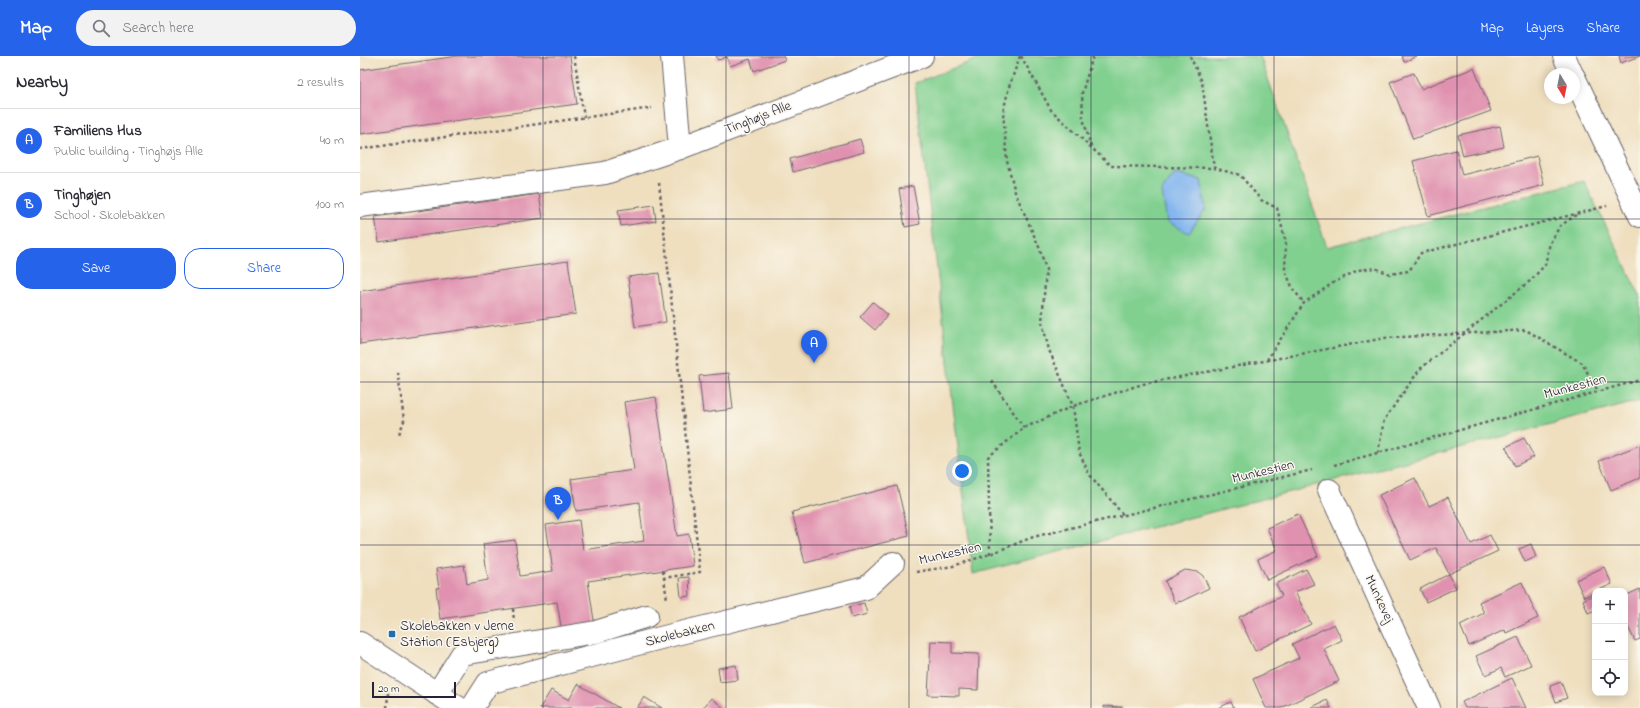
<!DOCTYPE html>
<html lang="en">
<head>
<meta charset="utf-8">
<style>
	:root { --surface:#fff; --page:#f2f2f3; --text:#2b2b33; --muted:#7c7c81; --line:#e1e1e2; --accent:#2563eb }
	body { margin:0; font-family:"Indie Flower",sans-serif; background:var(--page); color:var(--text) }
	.controls { position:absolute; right:12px; bottom:12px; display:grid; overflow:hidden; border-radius:8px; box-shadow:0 2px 10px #0003 }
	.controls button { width:36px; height:36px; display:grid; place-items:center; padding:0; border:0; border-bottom:1px solid var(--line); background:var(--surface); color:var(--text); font:20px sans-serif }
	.compass { position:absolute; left:1184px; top:12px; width:36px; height:36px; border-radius:50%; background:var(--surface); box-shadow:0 2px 10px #0003; rotate:170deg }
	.scale { position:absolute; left:12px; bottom:10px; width:84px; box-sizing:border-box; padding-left:4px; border:2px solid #22223b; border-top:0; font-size:11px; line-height:14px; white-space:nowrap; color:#22223b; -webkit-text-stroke:3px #fbf7ec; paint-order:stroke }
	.you { position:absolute; left:602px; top:415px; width:14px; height:14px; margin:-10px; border:3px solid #fff; border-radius:50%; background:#1a73e8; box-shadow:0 0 0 6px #1a73e833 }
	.badge { display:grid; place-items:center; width:26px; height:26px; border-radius:50%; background:var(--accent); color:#fff; font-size:13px; font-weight:700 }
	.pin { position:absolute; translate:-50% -33px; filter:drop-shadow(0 1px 2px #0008) }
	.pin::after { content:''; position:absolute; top:21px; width:14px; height:12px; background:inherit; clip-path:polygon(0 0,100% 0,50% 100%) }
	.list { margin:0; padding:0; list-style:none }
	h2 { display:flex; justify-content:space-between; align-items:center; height:52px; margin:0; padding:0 16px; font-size:17px }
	h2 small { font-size:13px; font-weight:400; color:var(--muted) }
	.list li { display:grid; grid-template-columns:26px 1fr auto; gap:12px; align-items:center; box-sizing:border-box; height:64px; padding:0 16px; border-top:1px solid var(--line) }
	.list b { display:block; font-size:15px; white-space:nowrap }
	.list p { margin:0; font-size:13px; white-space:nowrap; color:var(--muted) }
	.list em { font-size:13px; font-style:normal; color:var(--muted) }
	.actions { display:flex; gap:8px; padding:12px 16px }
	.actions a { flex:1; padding:9px 0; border:1px solid var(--accent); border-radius:16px; text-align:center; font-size:14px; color:var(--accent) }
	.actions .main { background:var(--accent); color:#fff }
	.icon { flex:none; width:22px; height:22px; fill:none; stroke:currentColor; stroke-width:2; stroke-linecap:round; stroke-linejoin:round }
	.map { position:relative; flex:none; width:1280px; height:652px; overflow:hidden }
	header { display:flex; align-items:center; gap:24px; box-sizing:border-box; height:56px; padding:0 20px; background:var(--accent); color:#fff }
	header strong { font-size:19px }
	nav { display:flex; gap:22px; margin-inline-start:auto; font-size:14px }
	.search { width:280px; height:36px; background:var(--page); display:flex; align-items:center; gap:10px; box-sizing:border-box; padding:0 14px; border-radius:22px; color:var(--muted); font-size:15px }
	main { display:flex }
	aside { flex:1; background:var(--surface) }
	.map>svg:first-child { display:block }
	.green { fill:#81d090; stroke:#527966 }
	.water { fill:#83b5ef; stroke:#526c95 }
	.building { fill:#e091af }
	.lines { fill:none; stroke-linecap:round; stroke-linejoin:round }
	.minor-casing { stroke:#6a6469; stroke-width:24 }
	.path { stroke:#6a6469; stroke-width:2.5; stroke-dasharray:3 3; stroke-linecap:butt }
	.minor { stroke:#fff; stroke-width:22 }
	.grid { fill:none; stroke:#22223b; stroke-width:1; stroke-opacity:0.55 }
	.poi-dot { fill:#1f6fb2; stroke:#fbf7ec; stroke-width:1.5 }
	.labels { text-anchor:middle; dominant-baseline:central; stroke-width:3; stroke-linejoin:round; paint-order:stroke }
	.street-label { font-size:14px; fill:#22223b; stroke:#fbf7ec }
	.poi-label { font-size:14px; fill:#22223b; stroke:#fbf7ec; text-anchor:start }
</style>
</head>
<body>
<header>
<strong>Map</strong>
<div class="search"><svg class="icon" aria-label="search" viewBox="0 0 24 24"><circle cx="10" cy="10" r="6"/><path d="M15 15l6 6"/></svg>Search here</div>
<nav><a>Map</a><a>Layers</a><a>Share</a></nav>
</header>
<main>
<aside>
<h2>Nearby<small>2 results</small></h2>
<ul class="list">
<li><span class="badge">A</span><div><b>Familiens Hus</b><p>Public building · Tinghøjs Alle</p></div><em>40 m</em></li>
<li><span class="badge">B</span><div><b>Tinghøjen</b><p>School · Skolebakken</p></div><em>100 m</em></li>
</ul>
<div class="actions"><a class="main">Save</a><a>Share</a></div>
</aside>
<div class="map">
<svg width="1280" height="652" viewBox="0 0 1280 652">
	<rect width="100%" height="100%" fill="#fbf7ec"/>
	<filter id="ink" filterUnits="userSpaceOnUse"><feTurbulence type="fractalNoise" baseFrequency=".025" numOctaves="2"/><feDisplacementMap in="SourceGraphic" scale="8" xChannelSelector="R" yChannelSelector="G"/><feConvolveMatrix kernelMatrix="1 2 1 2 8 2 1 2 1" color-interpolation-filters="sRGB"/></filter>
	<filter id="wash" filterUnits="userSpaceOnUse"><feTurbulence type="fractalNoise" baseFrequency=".012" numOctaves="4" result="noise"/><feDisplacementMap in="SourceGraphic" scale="16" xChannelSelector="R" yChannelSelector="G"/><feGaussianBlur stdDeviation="0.9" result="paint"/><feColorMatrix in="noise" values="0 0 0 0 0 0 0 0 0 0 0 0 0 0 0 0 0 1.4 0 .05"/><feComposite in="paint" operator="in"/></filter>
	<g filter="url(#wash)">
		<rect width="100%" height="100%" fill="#efdfbf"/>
		<path class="green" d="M625 0H900L967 191 1224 125 1280 240V345L613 518 555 27Z"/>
		<path class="water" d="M815 118 841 124 846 153 829 177 807 166 802 135Z"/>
		<g id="blocks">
			<g class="building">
				<path d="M98 0H210L217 48 0 78V14Z"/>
				<path d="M356 0H423L425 4 394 15 390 3 370 10 367 1 358 4Z"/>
				<path d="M1042 0H1057L1044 6Z"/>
				<path d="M1259 0H1280L1261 7Z"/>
				<path d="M1114 12 1131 55 1053 83 1030 26 1054 17 1061 33Z"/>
				<path d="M1140 70 1144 91 1103 100 1098 79Z"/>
				<path d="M500 83 504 96 433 116 430 103Z"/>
				<path d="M1096 94 1102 119 1177 100 1184 129 1068 160 1053 105Z"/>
				<path d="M553 130 560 168 545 171 539 133Z"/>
				<path d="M179 138 183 162 19 186 15 161Z"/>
				<path d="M294 149 296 165 261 170 258 154Z"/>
				<path d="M208 205 216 258 0 288V235Z"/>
				<path d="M299 217 306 266 275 271 268 221Z"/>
				<path d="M513 246 528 259 515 274 500 261Z"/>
				<path d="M369 317 373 353 343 357 339 320Z"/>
				<path d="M296 341 317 480 329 478 333 510 228 525 235 571 202 576 197 546 80 563 76 532H79L76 513 104 509 107 528 128 524 123 488 155 484 160 520 193 515 186 469 219 464 223 494 284 485 279 446 216 455 211 423 274 414 264 346Z"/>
				<path d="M1164 382 1174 401 1155 410 1146 391Z"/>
				<path d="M1280 389V422L1251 434 1239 405Z"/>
				<path d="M1055 422 1069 450 1088 441 1111 488 1130 479 1138 495 1089 518 1096 532 1066 546 1060 533 1089 518 1076 492 1050 504 1019 439Z"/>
				<path d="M537 430 549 480 445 507 432 456Z"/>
				<path d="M938 458 958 500 907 524 898 503 917 494 907 472Z"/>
				<path d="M1171 488 1176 501 1165 506 1159 493Z"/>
				<path d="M1244 511 1252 528 1224 541 1216 524Z"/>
				<path d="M946 513 954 528 935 536 951 568 895 595 879 561 922 540 916 528Z"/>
				<path d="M825 514 838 516 843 520 849 532 820 546V545L815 547 805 525Z"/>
				<path d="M329 521 330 540 321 541 319 522Z"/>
				<path d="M1162 526 1178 562 1146 577 1145 574 1109 590 1100 569 1124 557 1119 546Z"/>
				<path d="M1280 533V583L1275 585 1265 565V540Z"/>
				<path d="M1235 538V554L1228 557 1223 544Z"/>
				<path d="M504 547 507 558 492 562 489 551Z"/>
				<path d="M974 568 982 584 964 593 979 625 921 652H906L893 623 939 602 932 588Z"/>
				<path d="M1158 581 1171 609 1145 621 1141 612 1125 619 1116 600Z"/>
				<path d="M571 585 592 586V597L619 598 618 634 599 633V640L568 639Z"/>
				<path d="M376 609 378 624 360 626 358 612Z"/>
				<path d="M1152 622 1166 652H1105L1102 646Z"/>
				<path d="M1201 626 1207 642 1196 646 1190 630Z"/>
				<path d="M218 628 259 652H180L191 634 209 644Z"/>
				<path d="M284 641 302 652H277Z"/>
				<path d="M351 642 364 652H343Z"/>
				<path d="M967 644 971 652H950Z"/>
				<path d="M871 646 874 652H858Z"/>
				<path d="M744 650 763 651V652H744Z"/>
			</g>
		</g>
	</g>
	<g filter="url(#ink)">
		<use href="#blocks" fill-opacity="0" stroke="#6a6469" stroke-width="1"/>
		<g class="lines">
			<defs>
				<g id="minor">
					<path d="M312 0 320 92 562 0"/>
					<path d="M1204 0 1212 18"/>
					<path d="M1214 21 1280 160"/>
					<path d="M0 150 245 117 320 92"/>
					<path d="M969 434 1069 652"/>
					<path d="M0 587 99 652"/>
					<path d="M77 638 102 598 236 576 287 560"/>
					<path d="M112 652 128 627 312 579 506 532 533 507"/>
				</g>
			</defs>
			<use href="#minor" class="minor-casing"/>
			<g class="path">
				<path d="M214 0 224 61"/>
				<path d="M660 0 649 31 643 56 647 105 655 136 679 191 686 213 682 266 689 294 713 350 719 396 729 418 764 460"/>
				<path d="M661 0 691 54 751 110 854 112 880 119 901 144 917 152 926 187 925 214 933 233 944 247"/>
				<path d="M830 0 842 26 854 112"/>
				<path d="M731 91 723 62 722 37 733 0"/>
				<path d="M0 93 292 52"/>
				<path d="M299 127 340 516 304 522"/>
				<path d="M907 304 944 247 973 227 998 214 1015 212 1030 218 1049 215 1061 197 1247 150"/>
				<path d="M38 316 44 365 39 378"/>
				<path d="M632 325 664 372"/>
				<path d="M1018 397 1024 364 1060 313 1170 225 1185 209 1190 187 1200 170 1216 159"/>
				<path d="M974 409 1280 324"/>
				<path d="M630 498 628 401 664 372 713 350 783 328 1025 282 1166 274 1222 307 1238 335"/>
				<path d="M303 515 307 544"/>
				<path d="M556 516 593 510 630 498 673 481 952 414"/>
				<path d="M153 553 154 565"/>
				<path d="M27 652 28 637"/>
			</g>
			<use href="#minor" class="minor"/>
		</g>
	</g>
	<path class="grid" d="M183 0V652M366 0V652M549 0V652M731 0V652M914 0V652M1097 0V652M0 163H1280M0 326H1280M0 489H1280"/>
	<rect class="poi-dot" x="28" y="574" width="8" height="8" rx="2"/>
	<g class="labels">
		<g class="street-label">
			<text transform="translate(398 62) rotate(-21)">Tinghøjs Alle</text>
			<text transform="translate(1215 331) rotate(-15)">Munkestien</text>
			<text transform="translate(903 416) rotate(-14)">Munkestien</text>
			<text transform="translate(590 498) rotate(-13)">Munkestien</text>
			<text transform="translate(1019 543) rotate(65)">Munkevej</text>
			<text transform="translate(320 578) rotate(-14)">Skolebakken</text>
		</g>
		<g class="poi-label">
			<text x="40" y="570">Skolebakken v Jerne<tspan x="40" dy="16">Station (Esbjerg)</tspan></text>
		</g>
	</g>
</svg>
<div class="controls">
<button>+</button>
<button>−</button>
<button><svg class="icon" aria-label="locate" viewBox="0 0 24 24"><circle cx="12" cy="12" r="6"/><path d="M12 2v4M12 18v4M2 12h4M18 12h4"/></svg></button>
</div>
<svg class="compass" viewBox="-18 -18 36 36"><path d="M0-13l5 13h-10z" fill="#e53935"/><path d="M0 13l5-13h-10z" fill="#7c7c81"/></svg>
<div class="scale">20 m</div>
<div class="you"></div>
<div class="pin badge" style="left:454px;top:307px">A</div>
<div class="pin badge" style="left:198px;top:464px">B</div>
</div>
</main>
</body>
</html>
